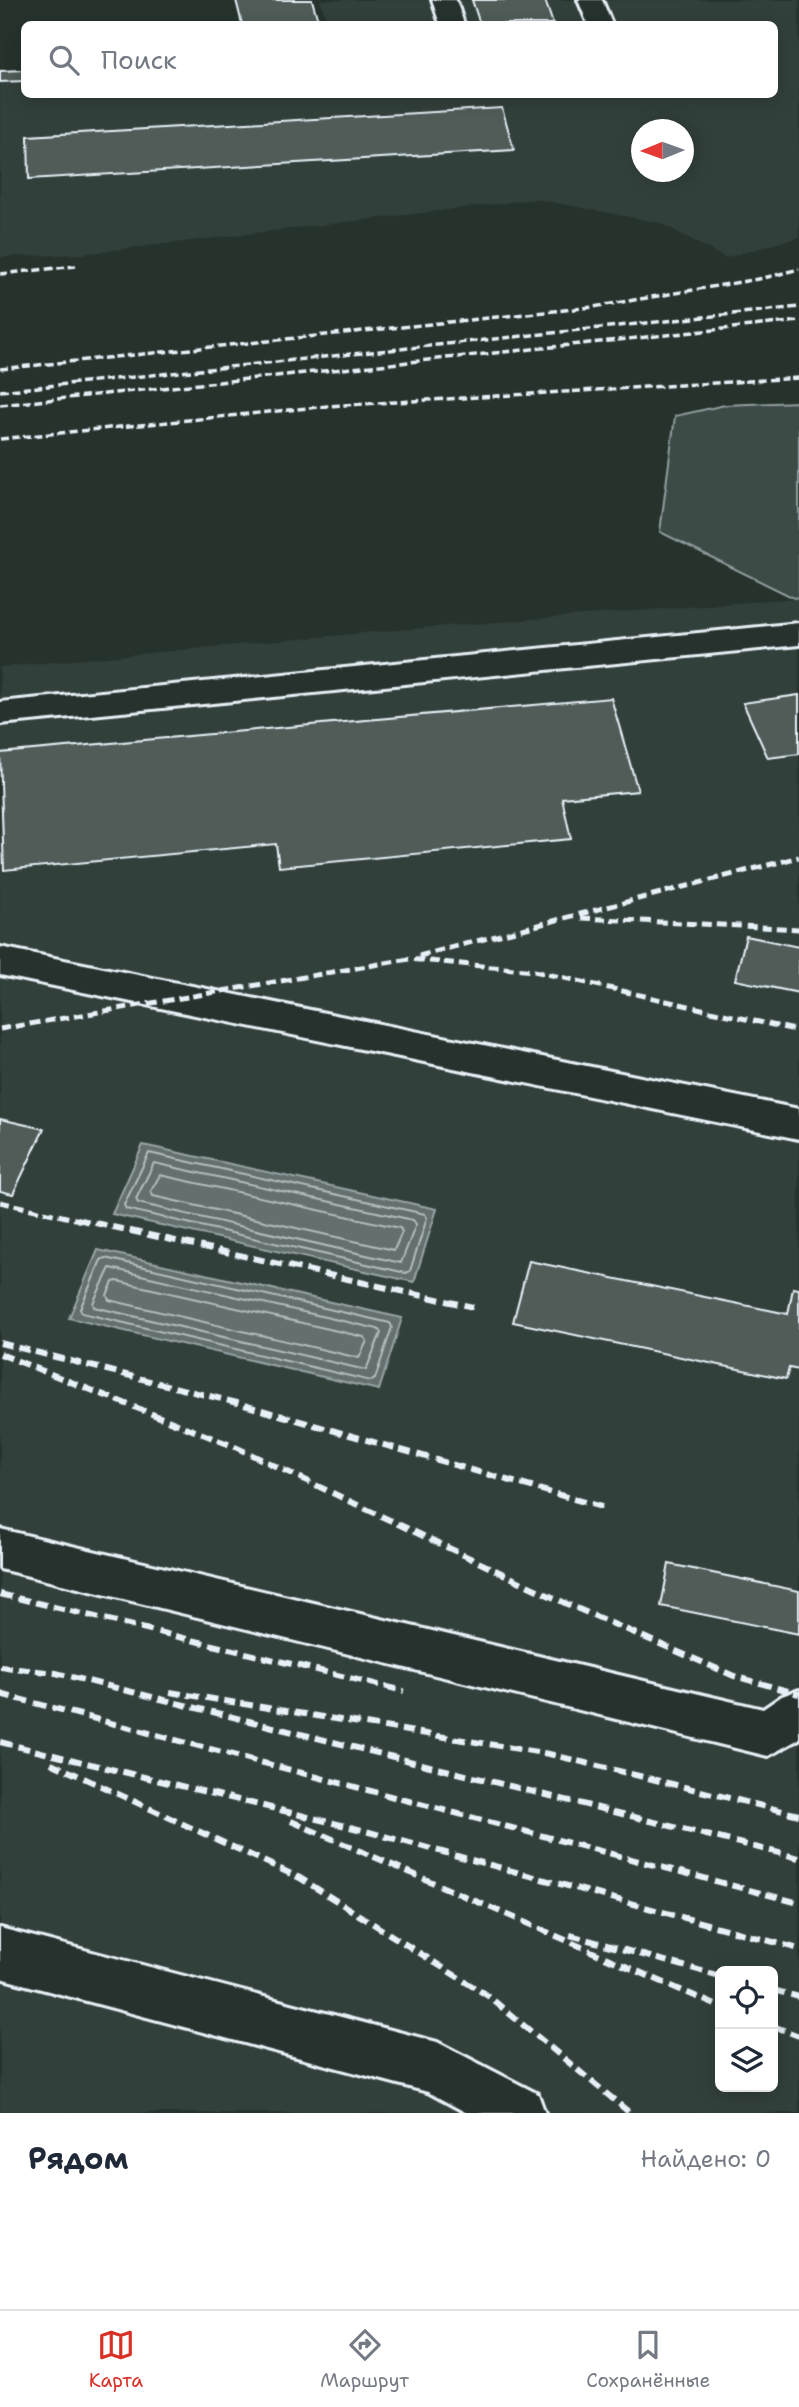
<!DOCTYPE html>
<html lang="ru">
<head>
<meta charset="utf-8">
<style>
	:root { --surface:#fff; --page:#f6f6f7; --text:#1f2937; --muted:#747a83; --line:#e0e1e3; --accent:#d93025 }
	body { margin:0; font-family:"Shantell Sans",sans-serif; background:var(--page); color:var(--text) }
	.controls { position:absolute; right:21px; bottom:21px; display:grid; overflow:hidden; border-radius:10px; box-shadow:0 4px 18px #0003 }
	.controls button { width:63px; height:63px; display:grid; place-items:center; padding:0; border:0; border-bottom:2px solid var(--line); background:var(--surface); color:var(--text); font:35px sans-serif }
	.compass { position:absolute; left:631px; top:119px; width:63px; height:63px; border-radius:50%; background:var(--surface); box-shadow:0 4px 18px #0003; rotate:269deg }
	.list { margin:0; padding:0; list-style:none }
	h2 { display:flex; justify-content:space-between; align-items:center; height:91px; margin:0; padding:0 28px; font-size:30px }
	h2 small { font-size:23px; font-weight:400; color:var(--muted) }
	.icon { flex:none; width:38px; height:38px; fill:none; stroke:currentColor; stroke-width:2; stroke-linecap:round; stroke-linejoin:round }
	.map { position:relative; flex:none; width:799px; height:2113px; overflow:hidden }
	.search { position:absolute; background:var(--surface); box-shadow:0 4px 18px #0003; left:21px; right:21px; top:21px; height:77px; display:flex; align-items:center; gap:18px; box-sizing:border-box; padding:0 24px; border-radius:10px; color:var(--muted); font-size:26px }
	.sheet { height:196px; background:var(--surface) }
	nav { display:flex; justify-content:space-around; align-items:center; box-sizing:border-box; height:98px; border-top:2px solid var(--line); background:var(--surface); font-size:19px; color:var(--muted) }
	nav a { display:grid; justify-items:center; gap:4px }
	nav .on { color:var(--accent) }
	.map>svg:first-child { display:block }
	.built { fill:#333f3a; fill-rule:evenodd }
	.green { fill:#3e4b47; stroke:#939ea0; stroke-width:2 }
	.water { fill:#636f6d; stroke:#98a3a5; stroke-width:2 }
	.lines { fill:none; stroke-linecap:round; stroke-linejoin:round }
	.shore { stroke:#b3bdc0; stroke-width:2 }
	.building { fill:#505c59; stroke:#e8f1f8; stroke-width:2 }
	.minor-casing { stroke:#e8f1f8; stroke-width:6 }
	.minor { fill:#26332d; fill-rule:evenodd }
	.rail-far2 { stroke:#e8f1f8; stroke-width:3.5; stroke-dasharray:8 3.5; stroke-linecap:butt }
	.rail-far1 { stroke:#e8f1f8; stroke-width:5; stroke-dasharray:10 5; stroke-linecap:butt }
	.rail { stroke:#e8f1f8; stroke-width:6; stroke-dasharray:12 6; stroke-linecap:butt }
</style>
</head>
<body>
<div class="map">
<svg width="799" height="2113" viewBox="0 0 799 2113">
	<rect width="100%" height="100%" fill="#26332d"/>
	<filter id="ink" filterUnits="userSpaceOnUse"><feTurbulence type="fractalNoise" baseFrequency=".0143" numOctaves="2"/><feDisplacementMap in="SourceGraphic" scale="14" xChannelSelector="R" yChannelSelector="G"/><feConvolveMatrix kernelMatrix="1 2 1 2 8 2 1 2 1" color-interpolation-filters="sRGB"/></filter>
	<g filter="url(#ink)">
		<g class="built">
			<path d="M320 0H799V237L725 258 661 223 536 199 82 254 0 257V82L24 80V94H774V24H328ZM642 130H684V172H642Z"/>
			<path d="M799 598V2113H0V667L373 632ZM720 1971H773V2087H720Z"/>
		</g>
		<path class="green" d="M799 402V597L794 598 660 532 675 416 725 405Z"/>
		<g class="water">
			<path d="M143 1145 437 1209 414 1282 112 1214Z"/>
			<path d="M98 1250 402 1318 379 1390 69 1318Z"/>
		</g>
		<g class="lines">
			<g class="shore">
				<path d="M149 1153 425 1214 427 1218 410 1271 406 1273 126 1209 124 1205Z"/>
				<path d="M154 1163 413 1220 416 1224 401 1263 138 1203 136 1199Z"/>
				<path d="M160 1175 400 1228 402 1232 394 1250 153 1196 151 1191Z"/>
				<path d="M105 1258 390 1323 392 1327 375 1379 371 1381 82 1313 80 1309 101 1260Z"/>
				<path d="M110 1268 378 1329 381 1333 366 1370 94 1307 93 1303Z"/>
				<path d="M117 1281 364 1337 367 1341 359 1358 109 1300 107 1295 113 1282Z"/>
			</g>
		</g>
		<g class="building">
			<path d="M236 0H312L319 24H242Z"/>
			<path d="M472 0H545L553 24H480Z"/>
			<path d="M24 70V81L0 82V71Z"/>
			<path d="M502 108 514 150 29 179 28 136Z"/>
			<path d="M799 695V754L768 758 743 703Z"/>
			<path d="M611 698 638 791 562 798 571 839 279 867 276 844 4 870 0 753Z"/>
			<path d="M746 936 799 947V993L735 980Z"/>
			<path d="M0 1119 44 1129 13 1194 0 1191Z"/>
			<path d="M529 1261 788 1314 793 1288 799 1289V1370L789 1368 786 1379 513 1322Z"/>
			<path d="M669 1564 799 1591V1634L661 1606Z"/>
		</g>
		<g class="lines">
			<defs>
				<g id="minor">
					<path d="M432 0H456L464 24H440Z"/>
					<path d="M578 0H602L612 24H588Z"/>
					<path d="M799 623V645L0 724V702Z"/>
					<path d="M0 947 799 1109V1139L0 975Z"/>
					<path d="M0 1529 763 1709 782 1696 799 1690V1739L768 1756 0 1569Z"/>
					<path d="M0 1928 437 2042 538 2094 545 2113H467L428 2092 0 1978Z"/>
				</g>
			</defs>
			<use href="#minor" class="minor-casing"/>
			<use href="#minor" class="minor"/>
			<g class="rail-far2">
				<path d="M0 274 76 266"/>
				<path d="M0 369 593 307 764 278 799 269"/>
				<path d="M0 391 799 307"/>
				<path d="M0 405 799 321"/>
				<path d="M0 439 328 406 799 378"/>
			</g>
			<g class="rail-far1">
				<path d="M581 918 799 929"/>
				<path d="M419 956 799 857"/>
				<path d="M0 1029 409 959 534 971 799 1031"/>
				<path d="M0 1202 84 1221"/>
			</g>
			<g class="rail">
				<path d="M77 1219 473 1307"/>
				<path d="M0 1343 237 1403 605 1508"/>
				<path d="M0 1354 233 1446 567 1604 734 1676 799 1694"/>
				<path d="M0 1594 404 1691"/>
				<path d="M0 1667 56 1673 799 1858"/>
				<path d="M170 1692 549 1754 799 1815"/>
				<path d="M0 1694 799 1903"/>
				<path d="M0 1742 358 1829 799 1949"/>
				<path d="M51 1763 300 1878 488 1996 630 2113"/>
				<path d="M291 1821 720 2007"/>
				<path d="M570 1935 720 1976"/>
				<path d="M773 1990 799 1997"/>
				<path d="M773 2026 799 2036"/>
			</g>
		</g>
	</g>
</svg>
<div class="controls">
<button><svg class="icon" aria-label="locate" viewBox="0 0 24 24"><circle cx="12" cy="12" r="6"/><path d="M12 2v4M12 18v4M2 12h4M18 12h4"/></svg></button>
<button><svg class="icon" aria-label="layers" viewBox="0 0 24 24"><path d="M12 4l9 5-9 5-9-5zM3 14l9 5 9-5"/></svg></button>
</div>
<svg class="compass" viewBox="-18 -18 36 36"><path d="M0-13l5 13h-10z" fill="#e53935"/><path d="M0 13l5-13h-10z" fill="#747a83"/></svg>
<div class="search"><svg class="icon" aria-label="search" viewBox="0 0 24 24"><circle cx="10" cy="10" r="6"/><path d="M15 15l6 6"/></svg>Поиск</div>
</div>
<section class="sheet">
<h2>Рядом<small>Найдено: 0</small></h2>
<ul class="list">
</ul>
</section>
<nav>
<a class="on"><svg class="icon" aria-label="map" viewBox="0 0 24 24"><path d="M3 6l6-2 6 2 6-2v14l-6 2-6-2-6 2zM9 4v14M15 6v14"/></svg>Карта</a>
<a><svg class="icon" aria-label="directions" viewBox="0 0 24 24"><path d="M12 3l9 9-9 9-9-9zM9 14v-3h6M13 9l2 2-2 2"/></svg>Маршрут</a>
<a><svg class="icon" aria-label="saved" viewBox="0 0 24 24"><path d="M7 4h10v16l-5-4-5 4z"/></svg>Сохранённые</a>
</nav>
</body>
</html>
